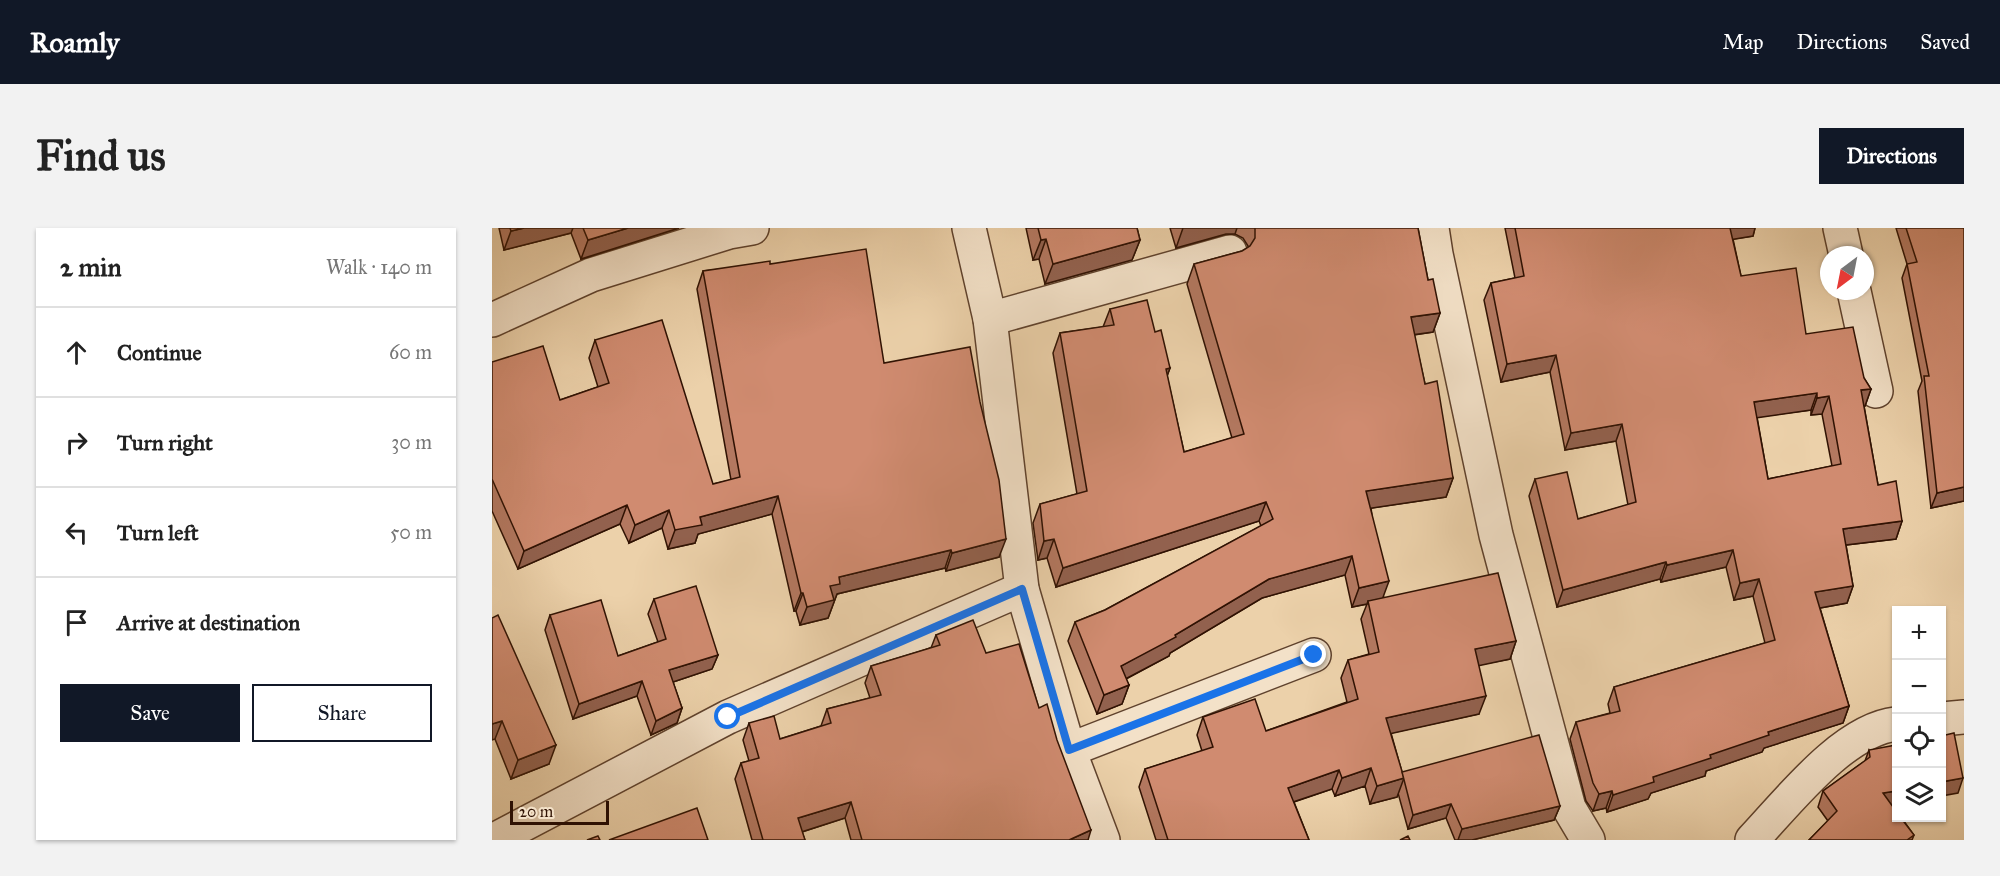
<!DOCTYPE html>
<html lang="en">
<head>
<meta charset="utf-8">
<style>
	:root { --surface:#fff; --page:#f2f2f2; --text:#222; --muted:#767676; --line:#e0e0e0; --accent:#111827 }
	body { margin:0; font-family:"IM FELL Great Primer",serif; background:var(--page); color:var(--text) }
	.controls { position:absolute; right:18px; bottom:18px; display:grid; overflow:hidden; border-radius:0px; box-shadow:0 2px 4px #0004 }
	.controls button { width:54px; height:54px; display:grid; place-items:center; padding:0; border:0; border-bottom:2px solid var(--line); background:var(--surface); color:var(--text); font:30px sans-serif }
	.compass { position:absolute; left:1328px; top:18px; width:54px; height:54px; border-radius:50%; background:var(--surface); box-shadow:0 2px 4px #0004; rotate:212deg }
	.scale { position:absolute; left:18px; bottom:15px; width:99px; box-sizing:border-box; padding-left:6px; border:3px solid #301203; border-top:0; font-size:16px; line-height:21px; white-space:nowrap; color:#301203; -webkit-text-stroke:4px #f3e1c8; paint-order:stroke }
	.stop { position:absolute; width:18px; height:18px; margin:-14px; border:4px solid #1a73e8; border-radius:50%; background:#fff }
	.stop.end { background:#1a73e8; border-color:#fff; box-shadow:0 2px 6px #0008 }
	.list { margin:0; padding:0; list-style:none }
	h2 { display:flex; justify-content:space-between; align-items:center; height:78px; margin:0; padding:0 24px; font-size:26px }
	h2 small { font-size:20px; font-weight:400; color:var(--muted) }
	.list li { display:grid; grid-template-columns:39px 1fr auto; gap:18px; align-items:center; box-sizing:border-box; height:90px; padding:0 24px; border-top:2px solid var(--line) }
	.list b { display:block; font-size:22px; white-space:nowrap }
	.list em { font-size:20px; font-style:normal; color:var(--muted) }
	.actions { display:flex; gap:12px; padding:18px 24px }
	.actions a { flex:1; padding:14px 0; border:2px solid var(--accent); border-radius:0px; text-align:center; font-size:21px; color:var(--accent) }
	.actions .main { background:var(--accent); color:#fff }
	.icon { flex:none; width:33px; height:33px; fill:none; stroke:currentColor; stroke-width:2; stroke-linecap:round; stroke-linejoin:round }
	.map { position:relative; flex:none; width:1472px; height:612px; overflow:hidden; border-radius:0px }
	header { display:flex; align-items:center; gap:36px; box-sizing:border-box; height:84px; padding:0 30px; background:var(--accent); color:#fff }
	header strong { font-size:28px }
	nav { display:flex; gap:33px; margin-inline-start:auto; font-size:21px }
	.intro { display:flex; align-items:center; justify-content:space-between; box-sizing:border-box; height:144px; padding:0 36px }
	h1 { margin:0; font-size:42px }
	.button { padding:15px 27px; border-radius:0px; background:var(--accent); color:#fff; font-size:21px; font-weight:700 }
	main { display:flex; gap:36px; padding:0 36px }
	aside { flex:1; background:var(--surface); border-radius:0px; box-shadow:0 2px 4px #0004 }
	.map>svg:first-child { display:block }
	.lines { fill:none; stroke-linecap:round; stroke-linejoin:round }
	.minor-casing { stroke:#5f422d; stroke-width:36 }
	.minor { stroke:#f3e1c8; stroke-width:33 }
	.wall { fill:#b37860; stroke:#301203; stroke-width:1.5; fill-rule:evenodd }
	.shaded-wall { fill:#92614e; stroke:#301203; stroke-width:1.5 }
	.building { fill:#d08b70; stroke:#301203; stroke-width:1.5; fill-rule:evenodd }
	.route { stroke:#1a73e8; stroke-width:8 }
</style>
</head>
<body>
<header>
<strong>Roamly</strong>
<nav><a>Map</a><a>Directions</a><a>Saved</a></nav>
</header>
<div class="intro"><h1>Find us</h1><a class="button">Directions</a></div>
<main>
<aside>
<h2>2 min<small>Walk · 140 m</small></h2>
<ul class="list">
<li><svg class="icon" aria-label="ahead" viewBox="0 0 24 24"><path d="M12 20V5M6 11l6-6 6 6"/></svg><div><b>Continue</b></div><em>60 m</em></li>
<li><svg class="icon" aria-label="right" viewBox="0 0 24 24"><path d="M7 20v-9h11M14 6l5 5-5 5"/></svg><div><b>Turn right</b></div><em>30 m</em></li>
<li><svg class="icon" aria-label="left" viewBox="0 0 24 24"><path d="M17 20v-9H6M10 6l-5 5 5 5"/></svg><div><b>Turn left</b></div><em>50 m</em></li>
<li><svg class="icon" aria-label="arrive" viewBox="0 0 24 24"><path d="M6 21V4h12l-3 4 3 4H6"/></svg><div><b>Arrive at destination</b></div></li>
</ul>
<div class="actions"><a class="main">Save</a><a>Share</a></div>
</aside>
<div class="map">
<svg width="1472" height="612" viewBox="0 0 1472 612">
	<rect width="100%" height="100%" fill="#ecd1aa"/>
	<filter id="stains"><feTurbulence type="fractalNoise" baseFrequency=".00333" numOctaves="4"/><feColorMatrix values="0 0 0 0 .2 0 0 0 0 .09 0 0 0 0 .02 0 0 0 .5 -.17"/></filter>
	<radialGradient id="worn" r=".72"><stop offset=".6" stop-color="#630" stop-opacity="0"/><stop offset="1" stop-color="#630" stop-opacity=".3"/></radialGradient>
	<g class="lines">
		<defs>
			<g id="minor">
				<path d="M477 0 498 91 530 361 577 522 611 612"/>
				<path d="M940 0 944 26 1004 307 1077 580 1096 612"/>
				<path d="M1348 0 1354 27"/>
				<path d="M1362 63 1384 163"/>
				<path d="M498 91 738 24"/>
				<path d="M0 92 99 47 237 4 260 0"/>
				<path d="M1450 491 1472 489"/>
				<path d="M577 522 822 427"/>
				<path d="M2 612 236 489 530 361"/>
				<path d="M1260 612C1296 574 1351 502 1404 496"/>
			</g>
		</defs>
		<use href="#minor" class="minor-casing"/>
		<use href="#minor" class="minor"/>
	</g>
	<g class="wall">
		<path d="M7 0H187L89 31 79 5 12 22Z"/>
		<path d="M534 0H645L648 12 640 32 553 56 547 31 541 32Z"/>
		<path d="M678 0H926L936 52 948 85 941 104 922 107 933 156 961 250 954 269 879 280 891 369 1024 413 1018 431 986 437 987 486 899 505 910 544 1068 578 1062 592 980 612H963L954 590 916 601 906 565 905 569 878 576 873 558 843 568 840 561 802 574 817 612H664L647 559 653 541 710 523 705 507 711 489 774 503 855 474 849 450 856 432 877 426 869 391 875 376 860 379 853 347 770 370 678 425 677 428 634 451 637 457 630 476 605 486 576 413 583 394 613 382 769 298 767 293 564 359 555 330 546 332 541 295 548 276 585 266 561 125 568 105 611 99 618 81 663 104 678 140 675 148 692 224 740 210 695 56 702 36 750 23 756 20V18L751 10 743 6H734L684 20Z"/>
		<path d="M1013 0H1263L1261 8 1241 11 1249 48 1314 106 1372 150 1379 161 1373 178H1372L1386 257 1410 293 1404 311 1354 317 1361 358 1355 375 1328 380 1357 478 1351 495 1272 520 1270 524 1214 543 1213 548 1159 565 1156 571 1115 584 1114 580 1101 583 1094 573 1078 511 1084 494 1118 485 1116 476 1122 459 1273 415 1261 368 1242 372 1234 339 1169 354 1168 351 1065 379 1037 268 1043 251 1086 291 1136 277 1124 213 1073 222 1058 144 1009 154 992 72 999 55 1023 50ZM1319 182V187L1330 186 1340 238 1276 251 1265 189Z"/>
		<path d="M1404 0H1472V273L1439 280 1426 163 1430 153 1410 50 1415 36Z"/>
		<path d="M278 36 392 135 507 329 454 343 453 340 345 366 336 390 308 397 304 383H302L280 286 206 306 203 315 176 321 170 300 137 315 128 296 26 341 0 283V134L68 172 106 159 97 130 103 112 221 256 239 252 205 61 211 43Z"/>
		<path d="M162 371 226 427 220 441 181 454 190 480 185 495 159 507 145 468 81 491 53 402 58 387 126 428 166 414 156 386Z"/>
		<path d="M0 390 57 536 19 551 3 511Z"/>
		<path d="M444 407 494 425 547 480 596 612H359L353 590 310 604 313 612H260L243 551 249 535 257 533 251 512 257 495 288 511 329 498 335 481 378 470 373 455 379 438 439 420Z"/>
		<path d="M1377 522 1404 577 1401 578 1422 607 1420 612H1317L1336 593 1326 579 1331 563 1373 533Z"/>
	</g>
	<g class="shaded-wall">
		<path d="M32 0H81L79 5 12 22 19 3Z"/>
		<path d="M136 0H187L89 31 96 12Z"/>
		<path d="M691 0H745L743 6H734L684 20Z"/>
		<path d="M1236 0H1263L1261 8 1231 13Z"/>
		<path d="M554 11 547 31 541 32 549 12Z"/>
		<path d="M648 12 640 32 553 56 561 36Z"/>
		<path d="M948 85 941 104 912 108 919 89Z"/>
		<path d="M1064 127 1058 144 1009 154 1015 136Z"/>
		<path d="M678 140 671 159 674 141Z"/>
		<path d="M1379 161 1373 178 1362 179 1369 162Z"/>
		<path d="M1325 165 1319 182 1256 191 1262 174Z"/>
		<path d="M1337 168 1330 186 1319 187 1325 170Z"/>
		<path d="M1130 196 1124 213 1073 222 1079 205Z"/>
		<path d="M961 250 954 269 867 282 874 263Z"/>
		<path d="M1472 259V273L1439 280 1445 265Z"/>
		<path d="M286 268 280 286 206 306 203 315 176 321 183 302 208 289Z"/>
		<path d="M774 274 767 293 564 359 571 340Z"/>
		<path d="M135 277 128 296 26 341 32 323Z"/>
		<path d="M177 282 170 300 137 315 143 297Z"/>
		<path d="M1410 293 1404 311 1345 318 1351 301Z"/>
		<path d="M514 311 507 329 454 343 460 325Z"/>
		<path d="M562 311 555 330 546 332 552 313Z"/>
		<path d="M459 322 453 340 345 366 336 390 308 397 315 379 338 358 347 349Z"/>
		<path d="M1241 322 1234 339 1169 354 1175 337Z"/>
		<path d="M860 328 853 347 770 370 678 425 677 428 622 457 629 438 683 407 777 351Z"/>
		<path d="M1174 334 1168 351 1065 379 1071 362Z"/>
		<path d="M1267 351 1261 368 1242 372 1248 355Z"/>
		<path d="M897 353 890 372 876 373 875 376 860 379 867 360Z"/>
		<path d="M1361 358 1355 375 1317 382 1323 364Z"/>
		<path d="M309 365H311L304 383H302Z"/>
		<path d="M1024 413 1018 431 976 440 983 421Z"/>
		<path d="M226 427 220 441 172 457 177 442Z"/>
		<path d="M150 453 145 468 81 491 87 476Z"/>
		<path d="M637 457 630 476 605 486 612 467Z"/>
		<path d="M994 468 987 486 888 508 894 490Z"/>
		<path d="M1357 478 1351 495 1272 520 1270 524 1214 543 1213 548 1159 565 1156 571 1115 584 1121 567 1161 549 1276 504Z"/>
		<path d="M190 480 185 495 159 507 164 493Z"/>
		<path d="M10 493 3 511 0 512V496Z"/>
		<path d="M64 517 57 536 19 551 26 532Z"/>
		<path d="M879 540 873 558 843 568 850 550Z"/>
		<path d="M847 542 840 561 789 578 796 560Z"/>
		<path d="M912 550 905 569 878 576 885 558Z"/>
		<path d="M1471 550 1466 565 1449 568V554Z"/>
		<path d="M1120 563 1114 580 1101 583 1107 566Z"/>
		<path d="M1404 563V577L1386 581 1391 565Z"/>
		<path d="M359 574 353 590 300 607 306 590Z"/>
		<path d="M959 576 954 590 916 601 921 587Z"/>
		<path d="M1068 578 1062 592 980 612H966L970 601Z"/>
		<path d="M599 602 596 612H577Z"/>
	</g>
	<g class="building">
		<path d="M18 0H32L19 3Z"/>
		<path d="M91 0H136L96 12Z"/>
		<path d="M546 0H645L648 12 561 36 554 11 549 12Z"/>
		<path d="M763 0H926L936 52 941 51 948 85 919 89 933 156 945 153 961 250 874 263 897 353 867 360 860 328 777 351 683 407 684 409 629 438 637 457 612 467 583 394 613 382 781 291 774 274 571 340 562 311 552 313 548 276 595 263 568 105 622 97 618 81 655 72 663 104 669 102 678 140 674 141 692 224 752 206 702 36 750 23 758 18 763 10Z"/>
		<path d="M1023 0H1238L1249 48 1304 40 1314 106 1361 99 1372 150 1379 161 1369 162 1386 257 1404 253 1410 293 1351 301 1361 358 1323 364 1357 478 1276 504 1277 507 1218 527 1219 530 1161 549 1162 554 1121 567 1120 563 1107 566 1101 555 1084 494 1128 483 1122 459 1283 412 1267 351 1248 355 1241 322 1175 337 1174 334 1071 362 1043 251 1075 244 1086 291 1144 274 1130 196 1079 205 1064 127 1015 136 999 55 1032 48ZM1325 165V170L1337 168 1349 236 1276 251 1262 174Z"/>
		<path d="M1414 0H1472V259L1445 265 1432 148H1437L1415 36 1425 34Z"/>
		<path d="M374 21 392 135 478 119 488 174 507 252 514 311 460 325 459 322 347 349 348 356 338 358 342 372 315 379 311 365H309L286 268 208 289 210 297 183 302 177 282 143 297 135 277 32 323 0 251V134L51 118 68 172 117 155 103 112 170 92 221 256 248 249 211 43 278 33V36Z"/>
		<path d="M1006 345 1024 413 983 421 994 468 894 490 912 550 885 558 879 540 850 550 847 542 796 560 817 612H676L653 541 721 519 711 489 763 471 774 503 866 471 856 432 887 424 876 373Z"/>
		<path d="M204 358 226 427 177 442 190 480 164 493 150 453 87 476 58 387 109 372 126 428 174 411 162 371Z"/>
		<path d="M6 387 64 517 26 532 10 493 0 496V390Z"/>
		<path d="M481 392 494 425 527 416 547 480 555 476 565 512 599 602 577 612H370L359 574 306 590 313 612H271L249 535 267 530 257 495 282 488 288 511 339 495 335 481 389 467 379 438 448 417 444 407Z"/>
		<path d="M1462 505 1471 550 1449 554V508Z"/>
		<path d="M1047 507 1068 578 970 601 959 576 921 587 910 544Z"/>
		<path d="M1404 517V563L1391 565 1404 583V590H1409L1422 607 1415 612H1317L1345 583 1331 563 1378 529 1377 522Z"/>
		<path d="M205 580 216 612H117Z"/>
		<path d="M106 608 108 612H95Z"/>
		<path d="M916 608 918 612H908Z"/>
	</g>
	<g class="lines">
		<path class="route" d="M236 489 530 361 577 522 822 427"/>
	</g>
	<rect width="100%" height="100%" filter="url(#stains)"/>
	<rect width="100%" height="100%" fill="url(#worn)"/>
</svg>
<div class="controls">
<button>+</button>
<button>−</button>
<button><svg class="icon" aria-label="locate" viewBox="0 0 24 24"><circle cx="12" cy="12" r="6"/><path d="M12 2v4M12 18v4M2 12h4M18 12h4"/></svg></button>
<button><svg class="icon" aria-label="layers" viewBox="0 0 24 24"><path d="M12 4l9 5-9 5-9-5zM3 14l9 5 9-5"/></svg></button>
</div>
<svg class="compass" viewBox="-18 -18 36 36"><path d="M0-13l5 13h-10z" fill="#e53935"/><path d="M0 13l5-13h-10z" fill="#767676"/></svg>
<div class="scale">20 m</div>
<div class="stop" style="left:236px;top:489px"></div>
<div class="stop end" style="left:822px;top:427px"></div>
</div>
</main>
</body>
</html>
